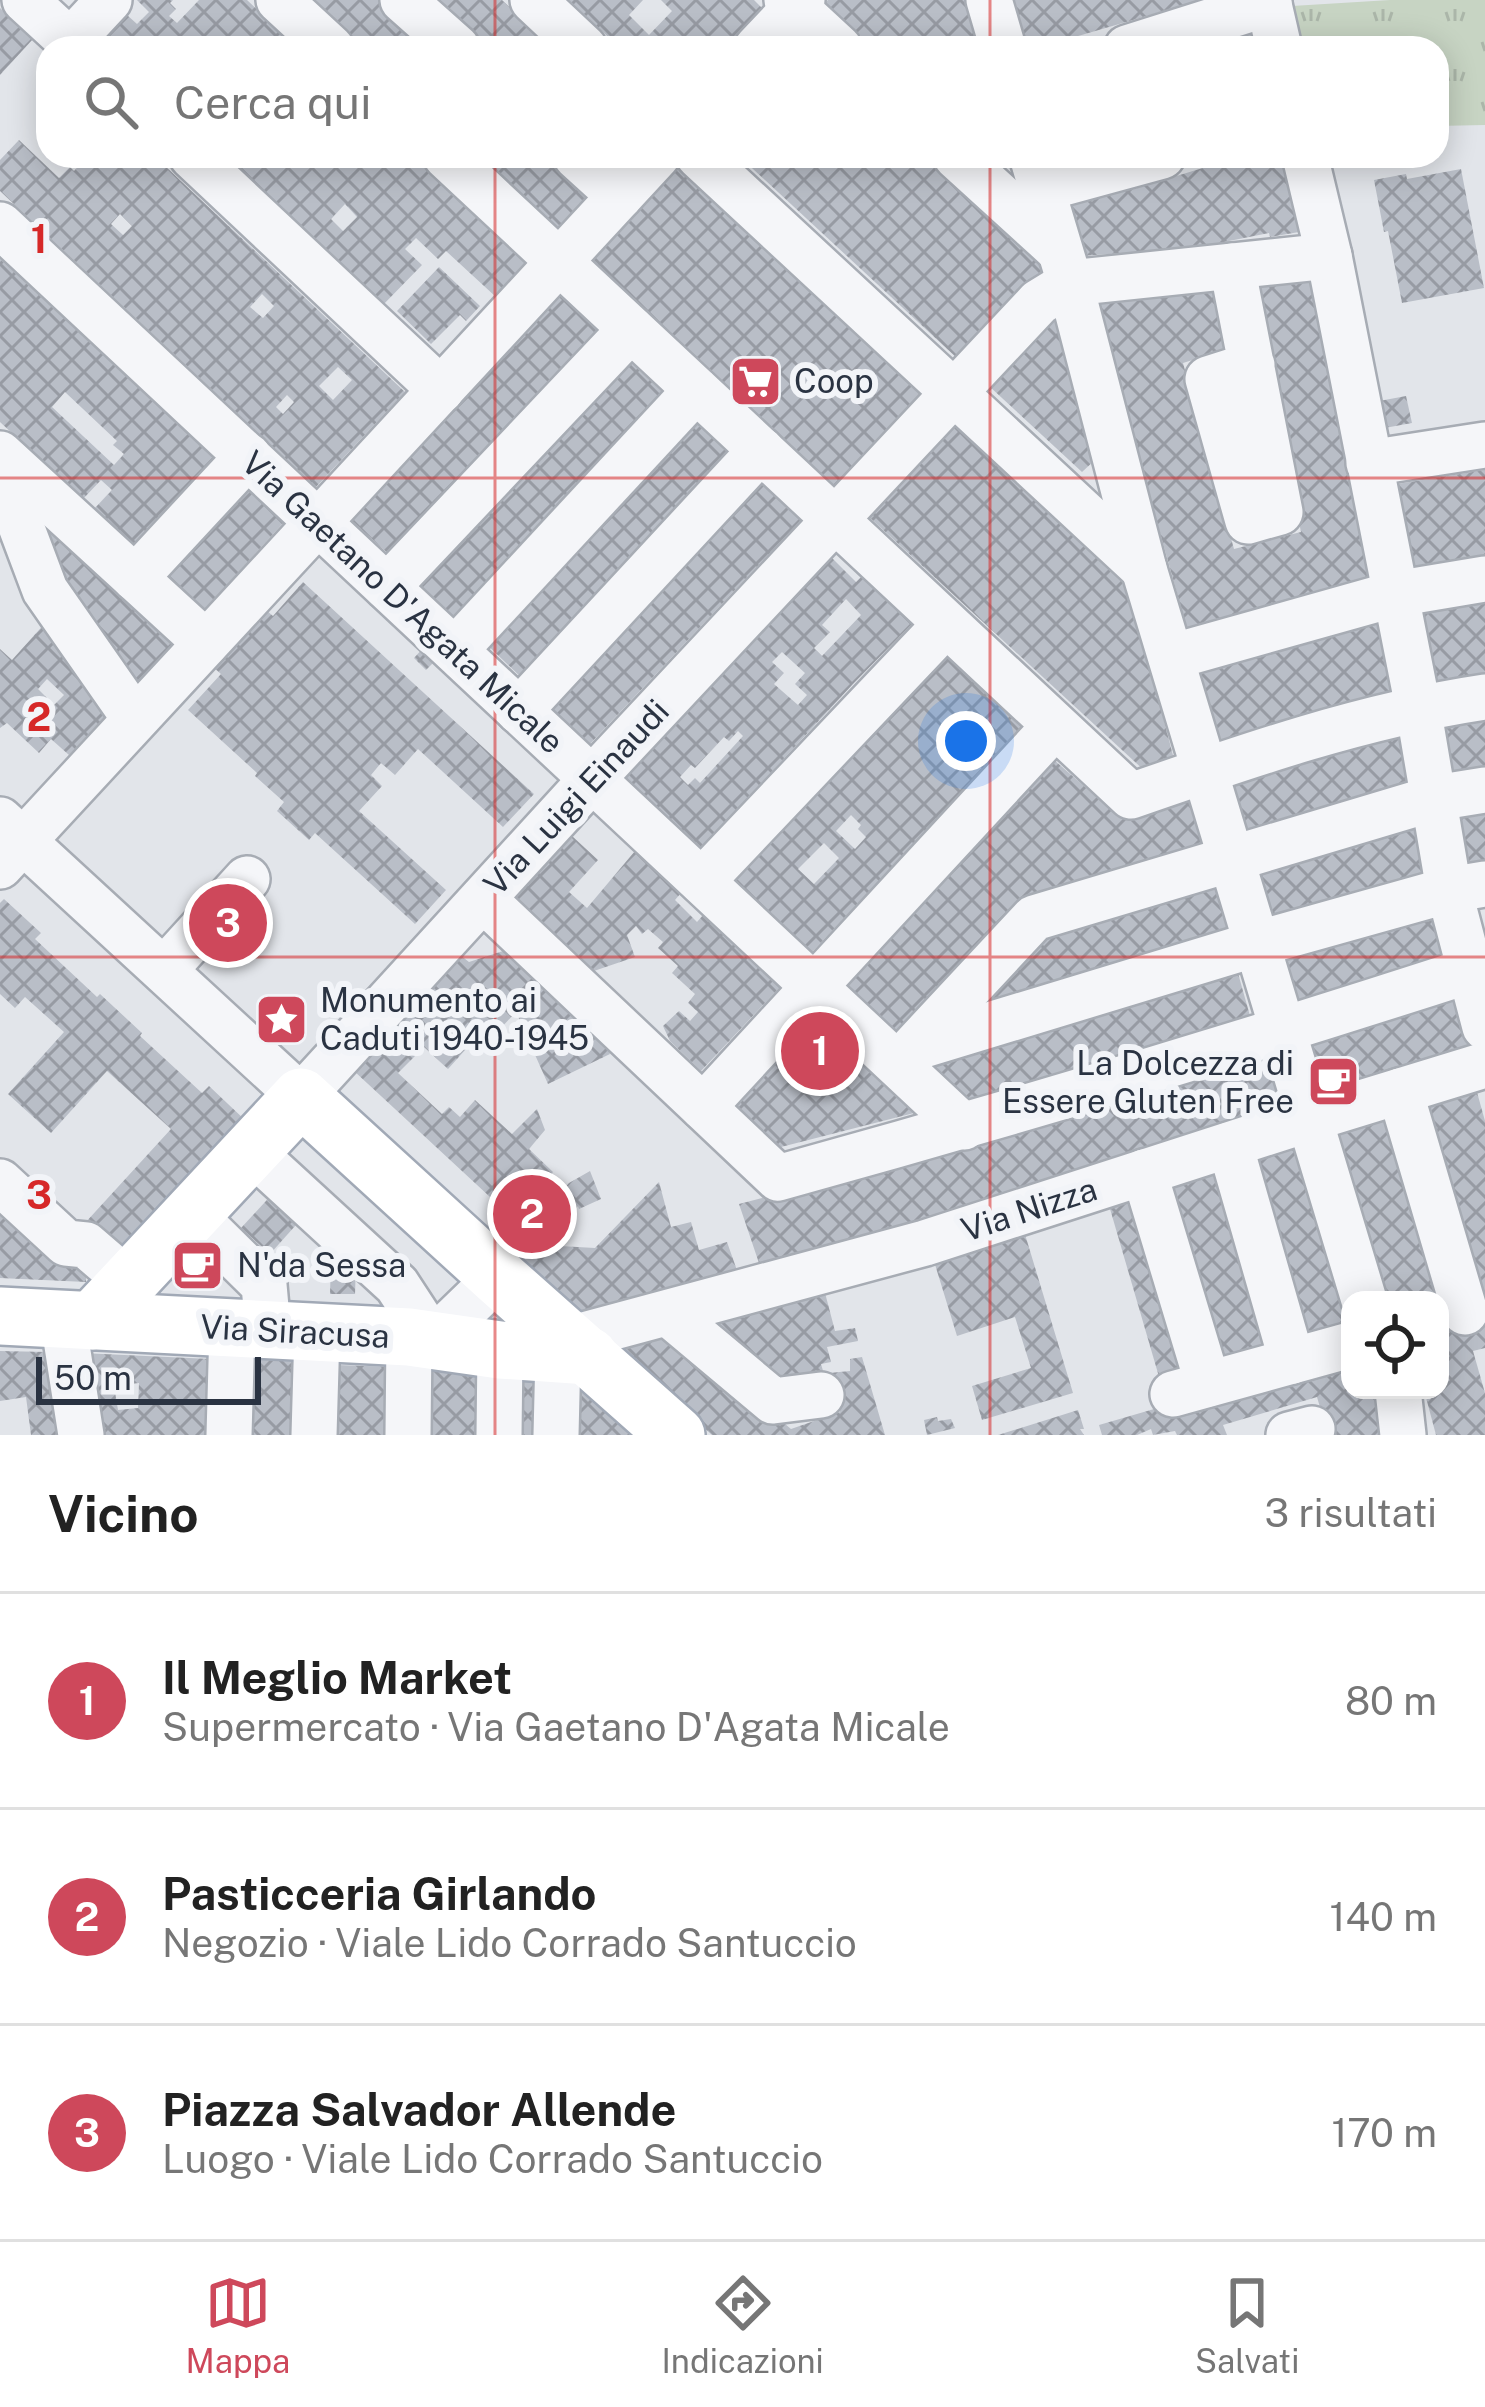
<!DOCTYPE html>
<html lang="it">
<head>
<meta charset="utf-8">
<style>
	:root { --surface:#fff; --page:#f6f6f6; --text:#222; --muted:#767676; --line:#e0e0e0; --accent:#ce485b }
	body { margin:0; font-family:"Public Sans",sans-serif; background:var(--page); color:var(--text) }
	.controls { position:absolute; right:36px; bottom:36px; display:grid; overflow:hidden; border-radius:24px; box-shadow:0 6px 30px #0003 }
	.controls button { width:108px; height:108px; display:grid; place-items:center; padding:0; border:0; border-bottom:3px solid var(--line); background:var(--surface); color:var(--text); font:60px sans-serif }
	.scale { position:absolute; left:36px; bottom:30px; width:225px; box-sizing:border-box; padding-left:12px; border:6px solid #2a3342; border-top:0; font-size:33px; line-height:42px; white-space:nowrap; color:#2a3342; -webkit-text-stroke:9px #f2f4f8; paint-order:stroke }
	.you { position:absolute; left:966px; top:741px; width:42px; height:42px; margin:-30px; border:9px solid #fff; border-radius:50%; background:#1a73e8; box-shadow:0 0 0 18px #1a73e833 }
	.badge { display:grid; place-items:center; width:78px; height:78px; border-radius:50%; background:var(--accent); color:#fff; font-size:39px; font-weight:700 }
	.pin { position:absolute; translate:-50% -50%; border:6px solid #fff; box-shadow:0 3px 12px #0006 }
	.list { margin:0; padding:0; list-style:none }
	h2 { display:flex; justify-content:space-between; align-items:center; height:156px; margin:0; padding:0 48px; font-size:51px }
	h2 small { font-size:39px; font-weight:400; color:var(--muted) }
	.list li { display:grid; grid-template-columns:78px 1fr auto; gap:36px; align-items:center; box-sizing:border-box; height:216px; padding:0 48px; border-top:3px solid var(--line) }
	.list b { display:block; font-size:45px; white-space:nowrap }
	.list p { margin:0; font-size:39px; white-space:nowrap; color:var(--muted) }
	.list em { font-size:39px; font-style:normal; color:var(--muted) }
	.icon { flex:none; width:66px; height:66px; fill:none; stroke:currentColor; stroke-width:2; stroke-linecap:round; stroke-linejoin:round }
	.map { position:relative; flex:none; width:1485px; height:1435px; overflow:hidden }
	.search { position:absolute; background:var(--surface); box-shadow:0 6px 30px #0003; left:36px; right:36px; top:36px; height:132px; display:flex; align-items:center; gap:30px; box-sizing:border-box; padding:0 42px; border-radius:36px; color:var(--muted); font-size:45px }
	.sheet { height:804px; background:var(--surface) }
	nav { display:flex; justify-content:space-around; align-items:center; box-sizing:border-box; height:168px; border-top:3px solid var(--line); background:var(--surface); font-size:33px; color:var(--muted) }
	nav a { display:grid; justify-items:center; gap:6px }
	nav .on { color:var(--accent) }
	.map>svg:first-child { display:block }
	.grass { fill:url(#grass-tufts) }
	.building { fill:url(#building-cross-hatch); fill-rule:evenodd }
	.lines { fill:none; stroke-linecap:round; stroke-linejoin:round }
	.minor-casing { stroke:#a7acb4; stroke-width:50 }
	.major-casing { stroke:#a1a9b6; stroke-width:62 }
	.minor { stroke:#f5f6f9; stroke-width:45 }
	.major { stroke:#fff; stroke-width:57 }
	.grid { fill:none; stroke:#d62828; stroke-width:3; stroke-opacity:0.55 }
	.labels { text-anchor:middle; dominant-baseline:central; stroke-width:12; stroke-linejoin:round; paint-order:stroke }
	.poi-label { font-size:33px; fill:#2a3342; stroke:#f2f4f8; text-anchor:start }
	.street-label { font-size:33px; fill:#2a3342; stroke:#f2f4f8 }
	.grid-label { font-size:39px; text-anchor:middle; font-weight:bold; fill:#d62828; stroke:#f2f4f8; stroke-width:12; stroke-linejoin:round; paint-order:stroke }
</style>
</head>
<body>
<div class="map">
<svg width="1485" height="1435" viewBox="0 0 1485 1435">
	<defs>
		<pattern id="grass-tufts" width="24" height="20" patternUnits="userSpaceOnUse" patternTransform="scale(3)"><rect width="24" height="20" fill="#c7d4c3"/><path d="M3 7l-1-3M5 7V3M7 7l1-3M15 17l-1-3M17 17v-4M19 17l1-3" fill="none" stroke="#abb6a9"/></pattern>
		<pattern id="building-cross-hatch" width="8" height="8" patternUnits="userSpaceOnUse" patternTransform="scale(3)"><rect width="8" height="8" fill="#b9bec7"/><path d="M0 0l8 8M0 8l8-8" fill="none" stroke="#979ba3"/></pattern>
	</defs>
	<rect width="100%" height="100%" fill="#e2e5ea"/>
	<path class="grass" d="M1390 0H1485V125L1437 126V48H1301L1292 6Z"/>
	<g class="building">
		<path d="M137 0H173L170 3 176 9 169 16 177 23 199 0H247L298 48H108L101 42 127 15 137 24 149 12Z"/>
		<path d="M311 0H390L443 48H361Z"/>
		<path d="M419 0H502L554 48H471Z"/>
		<path d="M569 0H643L629 15 649 35 672 11 661 0H754L763 9 726 48H620Z"/>
		<path d="M828 0H967L980 48H874L825 3Z"/>
		<path d="M1008 0H1198V1L1037 48H1020Z"/>
		<path d="M0 8 33 39 0 75Z"/>
		<path d="M1262 29 1266 48H1203V47Z"/>
		<path d="M19 140 59 178 70 167 74 171 83 161 77 156H149L161 168 164 165 405 392 316 487 0 191V160ZM120 214 132 226 123 235 111 224ZM262 294 274 306 263 318 250 307ZM338 367 352 380 333 400 319 386ZM287 395 294 402 283 414 276 407Z"/>
		<path d="M221 156H338L350 167 359 156H412L527 264 496 297 446 251 438 259 416 238 405 249 422 265 380 308ZM345 204 357 217 343 231 331 219Z"/>
		<path d="M477 156H561L596 189 557 230Z"/>
		<path d="M739 156H924L1045 267 958 359Z"/>
		<path d="M1217 156H1285L1299 232 1270 237 1269 233 1194 248 1081 256 1065 196 1131 177 1134 189 1219 163Z"/>
		<path d="M679 164 926 393 836 489 591 259Z"/>
		<path d="M1461 169 1484 288 1402 303 1388 231 1384 232 1374 180 1406 174 1407 179Z"/>
		<path d="M0 259 216 459 139 550 94 509 112 490 101 480 83 499 0 422ZM65 392 117 441 113 445 124 454 114 465 52 407Z"/>
		<path d="M439 267 480 306 466 321 460 315 431 344 397 311Z"/>
		<path d="M1320 278 1377 581 1188 632 1094 299 1218 289 1234 347 1183 363 1234 549 1301 532 1252 285Z"/>
		<path d="M559 293 602 333 393 558 350 519Z"/>
		<path d="M1054 316 1095 460 1082 472 989 386Z"/>
		<path d="M625 357 667 396 457 620 415 580Z"/>
		<path d="M1406 396 1412 423 1379 429 1374 402Z"/>
		<path d="M693 418 734 458 524 680 483 641Z"/>
		<path d="M955 420 1126 575 1175 763 1147 773 867 515Z"/>
		<path d="M1485 470V561L1409 574 1391 485Z"/>
		<path d="M758 478 802 519 590 744 546 703Z"/>
		<path d="M243 482 285 521 204 610 162 571Z"/>
		<path d="M46 528 172 645 128 693 33 535Z"/>
		<path d="M829 555 856 582 863 575 912 624 853 684 701 848 626 778ZM846 599 861 615 822 656 814 648 830 632 822 625ZM782 652 805 673 795 684 807 695 798 705 774 684 784 673 772 662ZM738 731 743 736 700 783 695 778 688 785 680 777 691 765 695 768 724 737 729 741Z"/>
		<path d="M303 582 534 794 503 827 418 749 395 775 381 763 371 775 382 786 359 811 446 890 415 924 315 833 309 840 277 811 284 802 255 776 257 773 188 710 221 674 213 667 266 610 273 616Z"/>
		<path d="M1485 593V683L1430 691 1415 605Z"/>
		<path d="M1382 611 1399 696 1222 750 1198 663Z"/>
		<path d="M47 621 111 710 69 755 51 739 39 753 7 723 0 728V649L12 660ZM47 679 64 695 54 705 38 689Z"/>
		<path d="M424 647 437 659 426 670 414 658Z"/>
		<path d="M947 655 1024 728 811 953 734 880ZM851 815 861 825 858 829 866 837 855 849 836 831ZM824 843 839 858 814 884 798 869Z"/>
		<path d="M1485 715V773L1449 778 1438 723Z"/>
		<path d="M1406 728 1416 786 1247 838 1231 782Z"/>
		<path d="M1053 759 1116 814 1189 793 1203 851 1022 903 897 1035 846 986Z"/>
		<path d="M1485 806V863L1463 867 1453 811Z"/>
		<path d="M1423 816 1434 875 1274 924 1255 868Z"/>
		<path d="M572 836 598 860 569 892 587 908 635 851 681 893 675 900 697 922 704 914 780 987 701 1071 670 1041 663 1026 679 1011 690 1021 698 1012 688 1003 695 994 672 973 678 966 658 948 663 942 648 929 642 934 636 926 627 935 635 957 591 972 513 898Z"/>
		<path d="M1213 880 1229 937 979 1013 976 1005 1047 929Z"/>
		<path d="M4 899 41 933 35 939 97 997 100 994 142 1033 140 1036 202 1093 209 1086 246 1121 119 1255 85 1223 171 1129 107 1071 51 1133 8 1094 64 1032 25 997 15 1008 0 994V903Z"/>
		<path d="M1438 906 1451 962 1297 1010 1282 953Z"/>
		<path d="M503 951 604 1044 610 1054 548 1084 516 1012 500 1029 494 1018 448 1069 424 1047 398 1073 442 1114 449 1107 460 1117 475 1100 512 1134 537 1109 545 1130 529 1149 553 1172 548 1178 562 1191 569 1183 590 1171 601 1199 579 1209 578 1206 542 1245 354 1071 460 955 469 962Z"/>
		<path d="M1236 966 1252 1023 978 1109 926 1061Z"/>
		<path d="M1455 991 1474 1048 1323 1096 1305 1039Z"/>
		<path d="M812 1017 914 1113 781 1147 734 1103Z"/>
		<path d="M1261 1052 1269 1079 1282 1075 1292 1106 904 1233 761 1269 739 1204 939 1151Z"/>
		<path d="M1475 1085 1485 1121V1298L1475 1301 1418 1102Z"/>
		<path d="M1389 1111 1447 1308 1440 1310V1300H1385L1335 1129Z"/>
		<path d="M1304 1139 1350 1300V1335L1303 1348 1249 1157Z"/>
		<path d="M1219 1165 1274 1356 1219 1372 1164 1184Z"/>
		<path d="M659 1182 671 1227 691 1222 699 1250 727 1242 739 1276 579 1318 505 1249 542 1245 595 1248Z"/>
		<path d="M276 1190 304 1216 270 1254 241 1228Z"/>
		<path d="M1135 1194 1190 1379 1162 1387 1108 1202Z"/>
		<path d="M0 1208 87 1252 86 1282 0 1278Z"/>
		<path d="M1024 1231 1073 1393 982 1420 972 1386 1031 1368 1015 1317 957 1336 933 1258Z"/>
		<path d="M197 1253 210 1266 199 1277 186 1264Z"/>
		<path d="M331 1261 356 1262 355 1294H330Z"/>
		<path d="M824 1289 835 1331 855 1328 858 1341 827 1347 831 1362 821 1364 824 1374 770 1383 701 1325Z"/>
		<path d="M1485 1316V1348L1473 1351 1485 1393V1435H1436L1424 1390H1440V1329Z"/>
		<path d="M674 1330 791 1429 840 1412 829 1373 850 1371V1359L862 1357 885 1435H712L625 1358 627 1343Z"/>
		<path d="M0 1351 48 1352 61 1435H31L26 1397 0 1401Z"/>
		<path d="M1350 1352V1390H1389L1392 1435H1328L1317 1397 1223 1425 1227 1435H1177L1175 1431 1153 1435 1151 1429 1137 1435H1102L1099 1425Z"/>
		<path d="M81 1353 211 1359 209 1435H93ZM139 1383 138 1408 118 1410 114 1386Z"/>
		<path d="M248 1359 300 1362 298 1435H246Z"/>
		<path d="M335 1365 400 1367 399 1435H333Z"/>
		<path d="M422 1370 488 1371 487 1435H421Z"/>
		<path d="M510 1375H542L541 1435H510Z"/>
		<path d="M583 1385 652 1435H569L570 1397Z"/>
		<path d="M1078 1410 1084 1429H1080L1084 1435H998Z"/>
		<path d="M937 1417 938 1421 951 1419 955 1428 927 1435 924 1420Z"/>
	</g>
	<g class="lines">
		<defs>
			<g id="minor">
				<path d="M25 0 77 48"/>
				<path d="M279 0 331 48"/>
				<path d="M403 0 457 48"/>
				<path d="M533 0 584 48"/>
				<path d="M787 0 839 48"/>
				<path d="M989 0 1003 48"/>
				<path d="M1268 0 1279 48"/>
				<path d="M70 42 109 0"/>
				<path d="M757 48 802 0"/>
				<path d="M1127 48 1269 3"/>
				<path d="M192 156 441 390"/>
				<path d="M446 156 1131 796C1246 756 1364 715 1485 697"/>
				<path d="M576 156 620 196"/>
				<path d="M699 156 1144 569"/>
				<path d="M956 156 1058 249"/>
				<path d="M1032 156 1070 283 1144 569 1364 1300"/>
				<path d="M1305 156 1329 256 1418 707 1449 890 1485 1027"/>
				<path d="M1041 189 1162 156"/>
				<path d="M0 225 964 1127"/>
				<path d="M1232 266 1280 512 1248 521 1208 379 1252 365"/>
				<path d="M0 454 206 643"/>
				<path d="M8 462 7 489 45 590 135 719"/>
				<path d="M1369 463 1485 445"/>
				<path d="M135 578 248 456"/>
				<path d="M387 587 631 329"/>
				<path d="M455 650 696 390"/>
				<path d="M1171 657 1395 594 1485 579"/>
				<path d="M519 711 761 450"/>
				<path d="M0 820 301 1097 592 779 1039 302 1070 283 1329 256"/>
				<path d="M0 866 657 156"/>
				<path d="M702 881 946 624"/>
				<path d="M483 899 778 1178C1010 1114 1239 1045 1468 971L1485 969"/>
				<path d="M164 970 247 879"/>
				<path d="M917 1047 1256 944 1449 890 1485 884"/>
				<path d="M912 1049 1034 918 1435 798 1485 790"/>
				<path d="M1400 1091 1465 1312"/>
				<path d="M703 1107 1055 726"/>
				<path d="M1230 1145 1292 1361"/>
				<path d="M251 1151 397 1285 433 1340 498 1277"/>
				<path d="M1144 1172 1208 1384"/>
				<path d="M0 1182 66 1243 86 1245 129 1282"/>
				<path d="M192 1214 264 1285 268 1330"/>
				<path d="M668 1313 773 1401 821 1395"/>
				<path d="M63 1320 81 1435"/>
				<path d="M569 1339 925 1243 1309 1119 1485 1065"/>
				<path d="M1398 1390 1403 1435"/>
				<path d="M1173 1394 1350 1345"/>
				<path d="M229 1435 232 1328"/>
				<path d="M314 1435 317 1332"/>
				<path d="M408 1435 409 1337"/>
				<path d="M499 1435 500 1350"/>
				<path d="M556 1435 558 1354"/>
				<path d="M1289 1435 1312 1429"/>
			</g>
			<g id="major">
				<path d="M0 1316 409 1337 500 1350 589 1356"/>
				<path d="M92 1321 301 1097 498 1277 676 1435"/>
			</g>
		</defs>
		<use href="#minor" class="minor-casing"/>
		<use href="#major" class="major-casing"/>
		<use href="#minor" class="minor"/>
		<use href="#major" class="major"/>
	</g>
	<path class="grid" d="M495 0V48M990 0V48M495 156V1435M990 156V1435M0 478H1485M0 957H1485"/>
	<defs>
		<symbol id="supermarket-square" viewBox="-11 -11 22 22"><rect x="-9" y="-9" width="18" height="18" rx="4" fill="#ce485b" stroke="#f2f4f8"/><path d="M-6-5.5h2.5l.6 2H6L4.5 2H-2.5L-4.4-4H-6ZM-1.5 3.2a1.3 1.3 0 1 0 .1 0ZM3 3.2a1.3 1.3 0 1 0 .1 0Z" fill="#fff"/></symbol>
		<symbol id="sight-square" viewBox="-11 -11 22 22"><rect x="-9" y="-9" width="18" height="18" rx="4" fill="#ce485b" stroke="#f2f4f8"/><path d="M0-6L1.8-2.2L6-1.7L2.9 1.2L3.7 5.4L0 3.3L-3.7 5.4L-2.9 1.2L-6-1.7L-1.8-2.2Z" fill="#fff"/></symbol>
		<symbol id="cafe-square" viewBox="-11 -11 22 22"><rect x="-9" y="-9" width="18" height="18" rx="4" fill="#ce485b" stroke="#f2f4f8"/><path d="M-5.5-4.5H6V0H3Q3 3.5 0 3.5H-2.5Q-5.5 3.5-5.5 0ZM3-3.2v2h1.7v-2ZM-6 4.5H4V6H-6Z" fill="#fff"/></symbol>
	</defs>
	<g fill-rule="evenodd">
		<use href="#supermarket-square" x="726" y="352" width="59" height="59"/>
		<use href="#sight-square" x="252" y="990" width="59" height="59"/>
		<use href="#cafe-square" x="1304" y="1052" width="59" height="59"/>
		<use href="#cafe-square" x="168" y="1236" width="59" height="59"/>
	</g>
	<g class="labels">
		<g class="poi-label">
			<text x="794" y="381">Coop</text>
			<text x="320" y="1000">Monumento ai<tspan x="320" dy="38">Caduti 1940-1945</tspan></text>
			<text x="1294" y="1063" text-anchor="end">La Dolcezza di<tspan x="1294" dy="38">Essere Gluten Free</tspan></text>
			<text x="237" y="1265">N'da Sessa</text>
		</g>
		<g class="street-label">
			<text transform="translate(403 602) rotate(43)">Via Gaetano D'Agata Micale</text>
			<text transform="translate(576 797) rotate(-47)">Via Luigi Einaudi</text>
			<text transform="translate(1029 1209) rotate(-18)">Via Nizza</text>
			<text transform="translate(295 1331) rotate(3)">Via Siracusa</text>
		</g>
	</g>
	<g class="grid-label">
		<text x="39" y="253">1</text>
		<text x="39" y="731">2</text>
		<text x="39" y="1209">3</text>
	</g>
</svg>
<div class="controls">
<button><svg class="icon" aria-label="locate" viewBox="0 0 24 24"><circle cx="12" cy="12" r="6"/><path d="M12 2v4M12 18v4M2 12h4M18 12h4"/></svg></button>
</div>
<div class="scale">50 m</div>
<div class="you"></div>
<div class="pin badge" style="left:820px;top:1051px">1</div>
<div class="pin badge" style="left:532px;top:1214px">2</div>
<div class="pin badge" style="left:228px;top:923px">3</div>
<div class="search"><svg class="icon" aria-label="search" viewBox="0 0 24 24"><circle cx="10" cy="10" r="6"/><path d="M15 15l6 6"/></svg>Cerca qui</div>
</div>
<section class="sheet">
<h2>Vicino<small>3 risultati</small></h2>
<ul class="list">
<li><span class="badge">1</span><div><b>Il Meglio Market</b><p>Supermercato · Via Gaetano D'Agata Micale</p></div><em>80 m</em></li>
<li><span class="badge">2</span><div><b>Pasticceria Girlando</b><p>Negozio · Viale Lido Corrado Santuccio</p></div><em>140 m</em></li>
<li><span class="badge">3</span><div><b>Piazza Salvador Allende</b><p>Luogo · Viale Lido Corrado Santuccio</p></div><em>170 m</em></li>
</ul>
</section>
<nav>
<a class="on"><svg class="icon" aria-label="map" viewBox="0 0 24 24"><path d="M3 6l6-2 6 2 6-2v14l-6 2-6-2-6 2zM9 4v14M15 6v14"/></svg>Mappa</a>
<a><svg class="icon" aria-label="directions" viewBox="0 0 24 24"><path d="M12 3l9 9-9 9-9-9zM9 14v-3h6M13 9l2 2-2 2"/></svg>Indicazioni</a>
<a><svg class="icon" aria-label="saved" viewBox="0 0 24 24"><path d="M7 4h10v16l-5-4-5 4z"/></svg>Salvati</a>
</nav>
</body>
</html>
